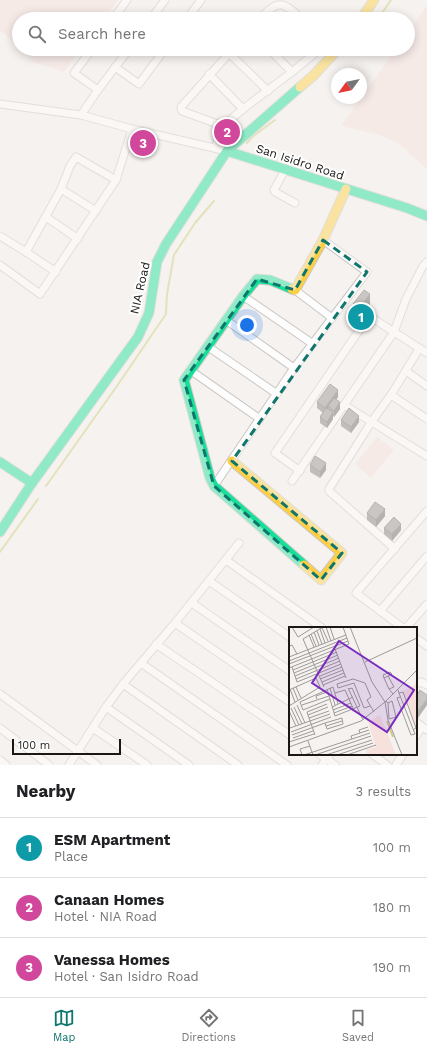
<!DOCTYPE html>
<html lang="en">
<head>
<meta charset="utf-8">
<style>
	:root { --surface:#fff; --page:#f2f2f2; --text:#202124; --muted:#757577; --line:#e0e0e0; --accent:#0f766e }
	body { margin:0; font-family:"Work Sans",sans-serif; background:var(--page); color:var(--text) }
	.compass { position:absolute; left:331px; top:68px; width:36px; height:36px; border-radius:50%; background:var(--surface); box-shadow:0 2px 10px #0003; rotate:237deg }
	.scale { position:absolute; left:12px; bottom:10px; width:109px; box-sizing:border-box; padding-left:4px; border:2px solid #1a1817; border-top:0; font-size:11px; line-height:14px; white-space:nowrap; color:#1a1817; -webkit-text-stroke:3px #fff; paint-order:stroke }
	.you { position:absolute; left:247px; top:325px; width:14px; height:14px; margin:-10px; border:3px solid #fff; border-radius:50%; background:#1a73e8; box-shadow:0 0 0 6px #1a73e833 }
	.badge { display:grid; place-items:center; width:26px; height:26px; border-radius:50%; background:var(--accent); color:#fff; font-size:13px; font-weight:700 }
	.pin { position:absolute; translate:-50% -50%; border:2px solid #fff; box-shadow:0 1px 4px #0006 }
	.list { margin:0; padding:0; list-style:none }
	h2 { display:flex; justify-content:space-between; align-items:center; height:52px; margin:0; padding:0 16px; font-size:17px }
	h2 small { font-size:13px; font-weight:400; color:var(--muted) }
	.list li { display:grid; grid-template-columns:26px 1fr auto; gap:12px; align-items:center; box-sizing:border-box; height:60px; padding:0 16px; border-top:1px solid var(--line) }
	.list b { display:block; font-size:15px; white-space:nowrap }
	.list p { margin:0; font-size:13px; white-space:nowrap; color:var(--muted) }
	.list em { font-size:13px; font-style:normal; color:var(--muted) }
	.icon { flex:none; width:22px; height:22px; fill:none; stroke:currentColor; stroke-width:2; stroke-linecap:round; stroke-linejoin:round }
	.map { position:relative; flex:none; width:427px; height:765px; overflow:hidden }
	.search { position:absolute; background:var(--surface); box-shadow:0 2px 10px #0003; left:12px; right:12px; top:12px; height:44px; display:flex; align-items:center; gap:10px; box-sizing:border-box; padding:0 14px; border-radius:22px; color:var(--muted); font-size:15px }
	.sheet { height:232px; background:var(--surface) }
	nav { display:flex; justify-content:space-around; align-items:center; box-sizing:border-box; height:56px; border-top:1px solid var(--line); background:var(--surface); font-size:11px; color:var(--muted) }
	nav a { display:grid; justify-items:center; gap:2px }
	nav .on { color:var(--accent) }
	.map>svg:first-child { display:block }
	.green { fill:#f7e1dd }
	.lines { fill:none; stroke-linecap:round; stroke-linejoin:round }
	.stream { stroke:#cecc80; stroke-width:2 }
	.street-casing { stroke:#cac7c5; stroke-width:9 }
	.fast-casing { stroke:#cac7c5; stroke-width:11 }
	.slow-casing { stroke:#cac7c5; stroke-width:11 }
	.street { stroke:#fefdfd; stroke-width:7 }
	.fast { stroke:#16e098; stroke-width:9 }
	.slow { stroke:#ffcf43; stroke-width:9 }
	.wall { fill:#7e7d7a }
	.shaded-wall { fill:#676663 }
	.building { fill:#93918e; stroke:#676663 }
	.marked { fill:none; stroke:#0f766e; stroke-width:3; stroke-dasharray:8 5; stroke-linejoin:round }
	.labels { text-anchor:middle; dominant-baseline:central; stroke-width:4; stroke-linejoin:round; paint-order:stroke }
	.street-label { font-size:12px; fill:#1a1817; stroke:#fff }
	.inset-river { fill:none; stroke:#cecc80; stroke-width:2 }
	.inset-road { fill:none; stroke:#9d9b99; stroke-width:1 }
	.view { fill:#7b2cbf; fill-opacity:0.15; stroke:#7b2cbf; stroke-width:2 }
	.inset-edge { fill:none; stroke:#1a1817; stroke-width:2 }
</style>
</head>
<body>
<div class="map">
<svg width="427" height="765" viewBox="0 0 427 765">
	<rect width="100%" height="100%" fill="#f5f2ef"/>
	<g class="green">
		<path d="M0 0H118L104 19H19V47L5 34 0 32Z"/>
		<path d="M427 5V169L399 144 380 135 341 126 396 49H408V32Z"/>
		<path d="M21 49H81L64 72 33 62Z"/>
		<path d="M377 437 394 450 371 478 355 464Z"/>
	</g>
	<g class="lines">
		<g class="stream">
			<path d="M378 19 391 0"/>
			<path d="M354 53 357 49"/>
			<path d="M247 143 252 137 275 120"/>
			<path d="M46 486 117 386 166 314 167 294 174 255 195 223 214 201"/>
			<path d="M0 552 38 499"/>
		</g>
		<defs>
			<g id="street">
				<path d="M113 19 127 0"/>
				<path d="M151 19 165 0"/>
				<path d="M187 19 201 0"/>
				<path d="M259 19C279 0 281 0 302 19"/>
				<path d="M92 49 74 73 98 90"/>
				<path d="M269 49 292 72"/>
				<path d="M229 53 268 91"/>
				<path d="M115 67 139 84 165 49"/>
				<path d="M209 74 243 109"/>
				<path d="M0 104 81 115 132 129 227 151"/>
				<path d="M81 115 98 90 129 49"/>
				<path d="M223 126 243 109 292 72 320 49"/>
				<path d="M215 148 223 126 182 111 181 107 233 49"/>
				<path d="M285 170 274 190 275 192 295 203"/>
				<path d="M61 189 96 211"/>
				<path d="M46 217 78 239"/>
				<path d="M0 236 26 252 56 272"/>
				<path d="M26 252 61 189 70 166 76 157 116 180"/>
				<path d="M0 265 40 294 116 180 132 129"/>
				<path d="M295 290 332 318"/>
				<path d="M243 296 313 344"/>
				<path d="M226 320 294 368"/>
				<path d="M207 346 277 394"/>
				<path d="M190 370 260 419"/>
				<path d="M406 371 427 386"/>
				<path d="M391 395 427 419"/>
				<path d="M344 405 427 456"/>
				<path d="M300 471 275 453 369 316 427 353"/>
				<path d="M292 481 394 332 406 299 423 266 427 262"/>
				<path d="M214 486 294 368 367 272 323 240"/>
				<path d="M395 549 329 491V489L372 421 391 395 419 349"/>
				<path d="M226 560 322 628"/>
				<path d="M209 581 290 637"/>
				<path d="M192 603 290 671"/>
				<path d="M380 611 427 556"/>
				<path d="M175 623 290 702"/>
				<path d="M403 628 356 593 427 511"/>
				<path d="M406 628 427 604"/>
				<path d="M416 638 427 646"/>
				<path d="M156 644 290 735"/>
				<path d="M141 663 287 765"/>
				<path d="M123 684 238 765"/>
				<path d="M416 684 421 682 427 685"/>
				<path d="M0 694 97 765"/>
				<path d="M106 707 189 765"/>
				<path d="M416 722 427 730"/>
				<path d="M0 728 49 765"/>
				<path d="M93 728 147 765"/>
				<path d="M416 736 422 727"/>
				<path d="M319 754 335 765"/>
				<path d="M372 754 387 765"/>
				<path d="M0 760 6 765"/>
				<path d="M69 765 106 707 123 684 175 623 239 543"/>
				<path d="M322 765 330 754"/>
				<path d="M396 765 403 754"/>
			</g>
			<g id="fast">
				<path d="M227 151 407 208 427 216"/>
				<path d="M292 289 270 280 257 279 243 296 184 380 210 478 214 486 304 565"/>
				<path d="M0 462 32 483"/>
				<path d="M0 532 32 483 138 337 149 313 157 262 166 244 227 151 300 87"/>
			</g>
			<g id="slow">
				<path d="M361 19 374 0"/>
				<path d="M300 87 313 76 338 49"/>
				<path d="M292 289 295 290 323 240 346 189"/>
				<path d="M232 461 342 553 321 580 304 565"/>
			</g>
		</defs>
		<use href="#street" class="street-casing"/>
		<use href="#fast" class="fast-casing"/>
		<use href="#slow" class="slow-casing"/>
		<use href="#street" class="street"/>
		<use href="#fast" class="fast"/>
		<use href="#slow" class="slow"/>
	</g>
	<g class="wall">
		<path d="M353 304 370 313 359 327 353 322Z"/>
		<path d="M338 397 336 399 340 409 334 417 333 416V419L327 428 320 423V417L323 413 317 408V402Z"/>
		<path d="M341 420 359 422 351 433 341 426Z"/>
		<path d="M310 465 326 470 320 478 310 472Z"/>
		<path d="M367 513 385 516 376 527 367 520Z"/>
		<path d="M384 528 401 530 392 541 384 534Z"/>
		<path d="M420 690 418 718 416 717V696Z"/>
	</g>
	<g class="shaded-wall">
		<path d="M370 294V313L359 327V308Z"/>
		<path d="M338 390V397L330 408 328 406V410L325 414V408Z"/>
		<path d="M340 402V409L334 417V411Z"/>
		<path d="M333 412V419L327 428V422Z"/>
		<path d="M359 416V422L351 433V427Z"/>
		<path d="M326 463V470L320 478V472Z"/>
		<path d="M385 509V516L376 527V520Z"/>
		<path d="M401 524V530L392 541V534Z"/>
		<path d="M427 699V705L418 718V711Z"/>
	</g>
	<g class="building">
		<path d="M364 290 370 294 359 308 353 304Z"/>
		<path d="M330 384 338 390 325 408 317 402Z"/>
		<path d="M334 398 340 402 334 411 328 406Z"/>
		<path d="M326 408 333 412 327 422 320 417Z"/>
		<path d="M349 408 359 416 351 427 341 420Z"/>
		<path d="M315 456 326 463 320 472 310 465Z"/>
		<path d="M375 502 385 509 376 520 367 513Z"/>
		<path d="M394 517 401 524 392 534 384 528Z"/>
		<path d="M420 690 427 695V699L418 711 416 710V696Z"/>
	</g>
	<path d="M0 0H427V765H0ZM323 240 367 272 232 461 342 553 321 580 214 486 184 380 257 279 295 290Z" fill="#f5f2ef" fill-opacity=".55" fill-rule="evenodd"/>
	<path class="marked" d="M323 240 367 272 232 461 342 553 321 580 214 486 184 380 257 279 295 290Z"/>
	<g class="labels">
		<g class="street-label">
			<text transform="translate(300 162) rotate(18)">San Isidro Road</text>
			<text transform="translate(140 288) rotate(-77)">NIA Road</text>
		</g>
	</g>
	<g transform="translate(289 627)">
		<rect width="128" height="128" fill="#f5f2ef"/>
		<path d="M128 52V102L114 64 126 58ZM91 88 107 128H78L77 123 87 120 79 95Z" fill="#f7e1dd"/>
		<path class="inset-river" d="M98 94 104 110"/>
		<path class="inset-road" d="M3 0 9 10 25 0M34 0 14 12 35 60M37 0 42 14M41 0 45 12M61 0 83 55 96 75 99 93 113 128M33 1 39 14M31 2 36 16M28 4 33 17M25 5 30 18M22 7 27 19M20 8 25 20M0 19 3 18 8 27M46 22 57 51M0 30 57 8M0 34 58 11M76 35 128 11M0 37 59 14M3 40 8 55 52 37M0 41 60 17 54 0M4 43 48 25M5 46 49 28M6 49 50 31M31 49 53 40M99 49 105 60 100 62M95 51 103 47 101 45 94 48 95 51 100 62 104 67M7 52 51 34M31 52 54 43M33 55 55 46M65 56 49 61 48 57 64 52 76 56 82 70 78 73 85 85M65 56 75 81 81 79M34 58 56 49M7 60 12 71M4 61 9 73M41 61 46 78M59 61 74 93M1 62 6 75M38 62 46 89 71 79 63 61 60 62M0 63 27 51 31 60 0 79M109 63 110 66 126 107 122 108 108 71 111 70M46 66 56 63 64 81M110 66 114 65 127 101 124 103M28 72 27 69 38 65M41 72 14 83 11 75 44 60 49 77M97 74 99 76 103 74 107 90 100 92 99 76M8 78 16 96M13 78 40 69M5 80 13 97M43 80 64 70M2 81 10 98M44 83 62 76M0 84 7 99M45 86 63 79M19 88 39 80M20 91 40 84M37 99 53 94M1 101 41 87M2 105 42 90M71 106 70 103 79 100M3 108 36 96 53 91 54 97 38 102 36 96M26 108 18 85 38 77M4 111 24 104M63 112 62 109 80 103M19 114 24 128M0 115 25 107M0 120 72 94 96 75 128 43M13 128 11 122 21 119M15 128 81 106M26 128 82 109M37 128 83 113M48 128 84 116M58 128 87 118"/>
		<path class="view" d="M50 14 125 63 98 105 23 56Z"/>
		<rect width="128" height="128" class="inset-edge"/>
	</g>
</svg>
<svg class="compass" viewBox="-18 -18 36 36"><path d="M0-13l5 13h-10z" fill="#e53935"/><path d="M0 13l5-13h-10z" fill="#757577"/></svg>
<div class="scale">100 m</div>
<div class="you"></div>
<div class="pin badge" style="left:361px;top:317px;background:#0f9aa8">1</div>
<div class="pin badge" style="left:227px;top:132px;background:#d1479c">2</div>
<div class="pin badge" style="left:143px;top:143px;background:#d1479c">3</div>
<div class="search"><svg class="icon" aria-label="search" viewBox="0 0 24 24"><circle cx="10" cy="10" r="6"/><path d="M15 15l6 6"/></svg>Search here</div>
</div>
<section class="sheet">
<h2>Nearby<small>3 results</small></h2>
<ul class="list">
<li><span class="badge" style="background:#0f9aa8">1</span><div><b>ESM Apartment</b><p>Place</p></div><em>100 m</em></li>
<li><span class="badge" style="background:#d1479c">2</span><div><b>Canaan Homes</b><p>Hotel · NIA Road</p></div><em>180 m</em></li>
<li><span class="badge" style="background:#d1479c">3</span><div><b>Vanessa Homes</b><p>Hotel · San Isidro Road</p></div><em>190 m</em></li>
</ul>
</section>
<nav>
<a class="on"><svg class="icon" aria-label="map" viewBox="0 0 24 24"><path d="M3 6l6-2 6 2 6-2v14l-6 2-6-2-6 2zM9 4v14M15 6v14"/></svg>Map</a>
<a><svg class="icon" aria-label="directions" viewBox="0 0 24 24"><path d="M12 3l9 9-9 9-9-9zM9 14v-3h6M13 9l2 2-2 2"/></svg>Directions</a>
<a><svg class="icon" aria-label="saved" viewBox="0 0 24 24"><path d="M7 4h10v16l-5-4-5 4z"/></svg>Saved</a>
</nav>
</body>
</html>
